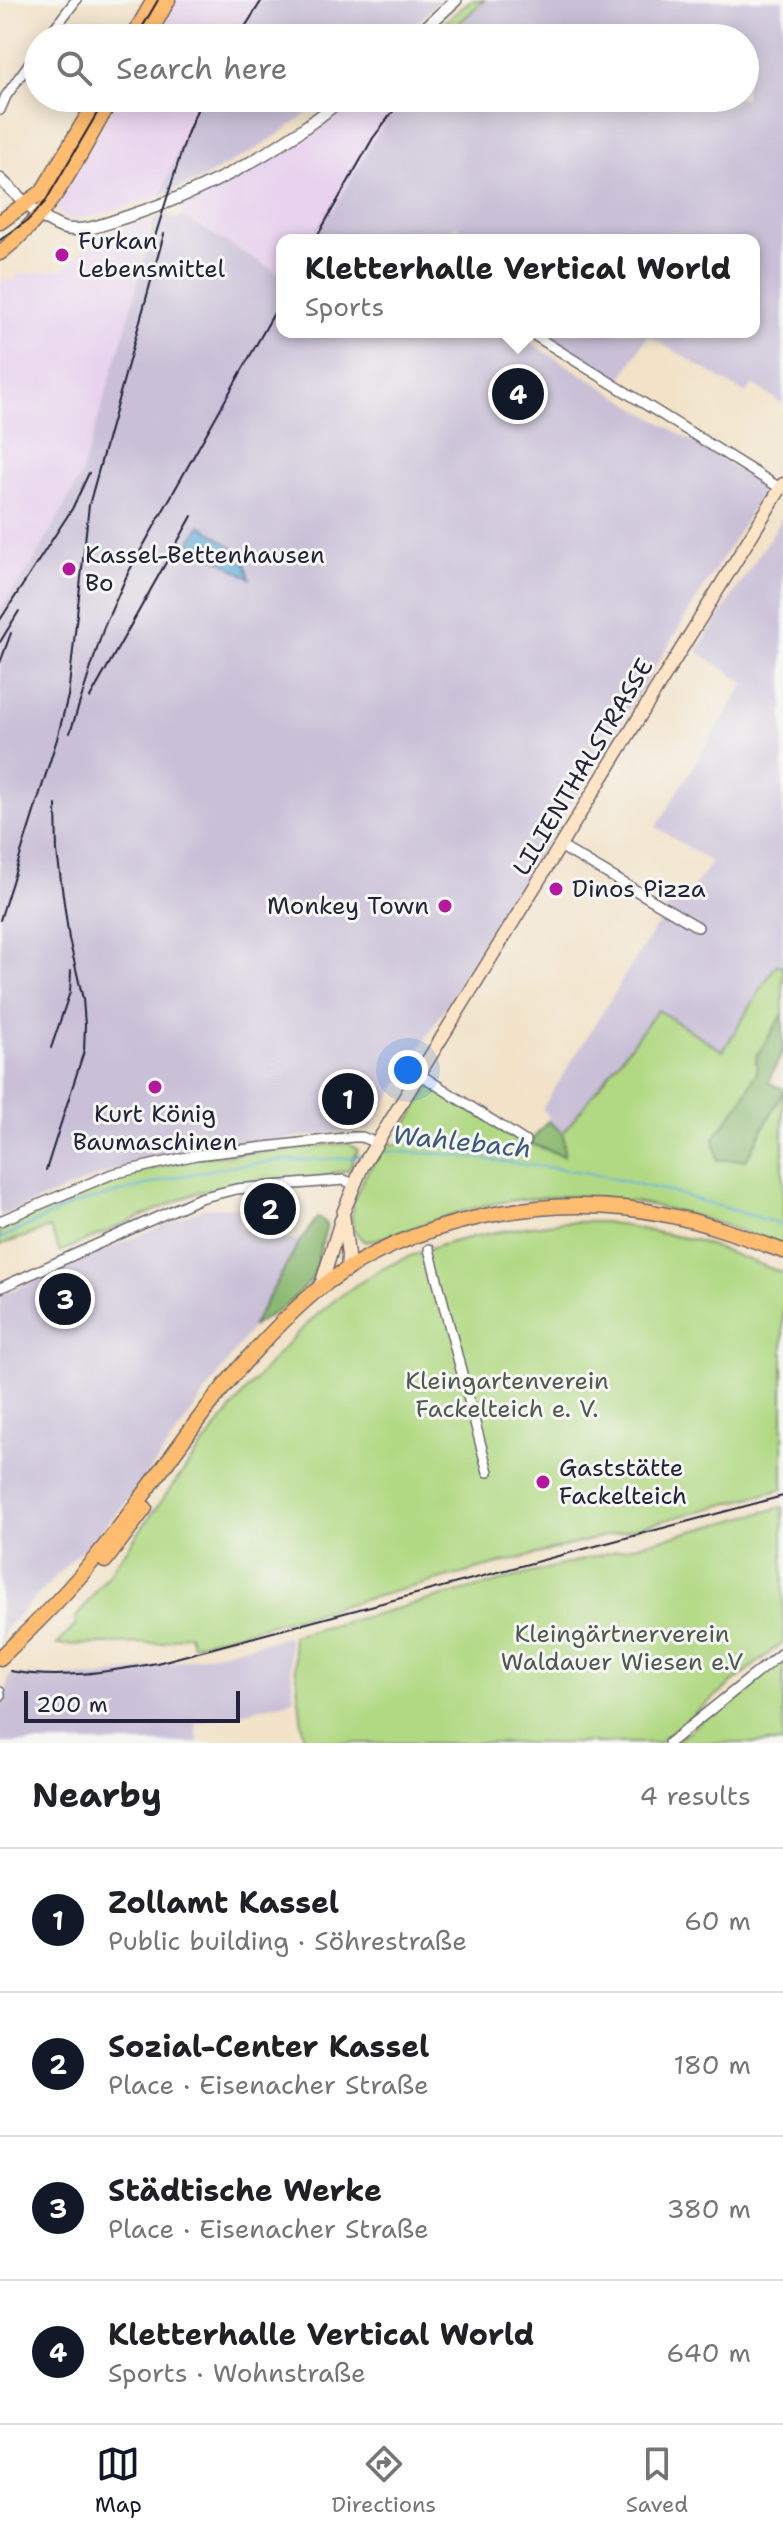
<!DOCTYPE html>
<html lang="en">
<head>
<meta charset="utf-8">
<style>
	:root { --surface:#fff; --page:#f2f2f2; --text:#202124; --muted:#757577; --line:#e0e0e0; --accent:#111827 }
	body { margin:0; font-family:"Shantell Sans",sans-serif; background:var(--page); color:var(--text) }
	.scale { position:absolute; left:24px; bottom:20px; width:216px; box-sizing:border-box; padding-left:8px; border:4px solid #22223b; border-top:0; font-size:22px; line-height:28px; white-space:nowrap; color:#22223b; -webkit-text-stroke:6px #f6f6f2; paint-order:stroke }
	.you { position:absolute; left:408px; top:1070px; width:28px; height:28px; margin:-20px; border:6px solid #fff; border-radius:50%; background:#1a73e8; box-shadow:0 0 0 12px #1a73e833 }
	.badge { display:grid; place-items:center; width:52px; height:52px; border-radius:50%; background:var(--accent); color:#fff; font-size:26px; font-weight:700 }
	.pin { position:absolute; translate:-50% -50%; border:4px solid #fff; box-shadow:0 2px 8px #0006 }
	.popup { position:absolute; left:276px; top:234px; width:484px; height:104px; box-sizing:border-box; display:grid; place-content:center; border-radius:16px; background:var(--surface); filter:drop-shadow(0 2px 6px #0005); font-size:26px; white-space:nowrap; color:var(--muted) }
	.popup b { font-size:30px; color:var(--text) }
	.popup::after { content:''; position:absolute; left:50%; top:100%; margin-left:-16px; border:16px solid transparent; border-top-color:var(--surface) }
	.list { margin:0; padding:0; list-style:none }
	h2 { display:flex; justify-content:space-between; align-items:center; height:104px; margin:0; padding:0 32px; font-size:34px }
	h2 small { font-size:26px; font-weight:400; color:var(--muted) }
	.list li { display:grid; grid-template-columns:52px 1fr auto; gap:24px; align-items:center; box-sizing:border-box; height:144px; padding:0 32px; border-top:2px solid var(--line) }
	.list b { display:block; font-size:30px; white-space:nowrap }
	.list p { margin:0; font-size:26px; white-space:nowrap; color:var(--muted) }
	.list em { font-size:26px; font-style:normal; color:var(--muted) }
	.icon { flex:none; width:44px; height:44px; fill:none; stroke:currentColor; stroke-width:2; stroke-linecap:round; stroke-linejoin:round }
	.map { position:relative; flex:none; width:783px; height:1743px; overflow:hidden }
	.search { position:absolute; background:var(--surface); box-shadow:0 4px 20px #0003; left:24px; right:24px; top:24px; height:88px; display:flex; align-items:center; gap:20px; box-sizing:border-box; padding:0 28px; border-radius:44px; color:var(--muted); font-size:30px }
	.sheet { height:680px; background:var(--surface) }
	nav { display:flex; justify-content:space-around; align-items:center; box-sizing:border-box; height:112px; border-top:2px solid var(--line); background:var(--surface); font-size:22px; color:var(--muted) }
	nav a { display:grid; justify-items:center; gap:4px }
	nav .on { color:var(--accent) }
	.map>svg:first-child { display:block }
	.built { fill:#e8d2ee }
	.industrial { fill:#c9bfd7 }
	.green { fill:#b1d983; stroke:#6a7e5f; stroke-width:2 }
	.forest { fill:#8cb971; stroke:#576e56; stroke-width:2 }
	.water { fill:#61adda; stroke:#42688a; stroke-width:2 }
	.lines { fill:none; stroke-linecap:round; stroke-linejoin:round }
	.stream { stroke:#61adda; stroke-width:2 }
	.minor-casing { stroke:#6b656c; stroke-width:12 }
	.tertiary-casing { stroke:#6b656c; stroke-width:14 }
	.secondary-casing { stroke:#6b656c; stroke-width:15 }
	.primary-casing { stroke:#6b656c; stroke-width:17 }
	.minor { stroke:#fff; stroke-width:9 }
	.tertiary { stroke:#fff; stroke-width:11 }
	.secondary { stroke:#fee4c6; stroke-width:12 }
	.primary { stroke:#fdbc70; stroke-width:14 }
	.tram { stroke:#22223b; stroke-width:2 }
	.rail { stroke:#22223b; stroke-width:2 }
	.poi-dot { fill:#b5179e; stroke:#f6f6f2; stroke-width:3 }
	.labels { text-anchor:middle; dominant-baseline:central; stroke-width:6; stroke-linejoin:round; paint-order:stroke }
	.poi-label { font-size:24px; fill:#22223b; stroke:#f6f6f2; text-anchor:start }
	.street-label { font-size:24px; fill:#22223b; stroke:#f6f6f2 }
	.park-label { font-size:24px; fill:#4d5951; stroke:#f6f6f2 }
	.water-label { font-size:26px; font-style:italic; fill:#3b5a7b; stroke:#f6f6f2 }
</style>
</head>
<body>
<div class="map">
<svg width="783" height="1743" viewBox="0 0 783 1743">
	<rect width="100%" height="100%" fill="#f6f6f2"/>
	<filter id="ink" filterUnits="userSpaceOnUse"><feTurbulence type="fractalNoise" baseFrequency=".0125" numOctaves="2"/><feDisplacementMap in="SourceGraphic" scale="16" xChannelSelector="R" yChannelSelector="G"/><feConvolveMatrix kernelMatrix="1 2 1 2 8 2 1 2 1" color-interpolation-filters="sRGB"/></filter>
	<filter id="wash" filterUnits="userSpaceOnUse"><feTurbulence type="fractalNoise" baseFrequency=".006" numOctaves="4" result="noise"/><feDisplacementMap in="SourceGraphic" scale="32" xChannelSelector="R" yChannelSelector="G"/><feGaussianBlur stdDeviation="1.8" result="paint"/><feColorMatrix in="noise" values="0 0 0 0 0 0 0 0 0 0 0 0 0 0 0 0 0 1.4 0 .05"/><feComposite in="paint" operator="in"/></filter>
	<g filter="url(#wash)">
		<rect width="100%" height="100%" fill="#f2e2c7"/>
		<g class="built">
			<path d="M175 0H258L234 38H153Z"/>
			<path d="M119 98H197L162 193 158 197 91 217 71 220 62 216 55 209Z"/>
			<path d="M359 98H398L333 212 328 210 311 240H282V275L183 216 179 207 294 150Z"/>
			<path d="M151 220 129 316 81 476 33 563 0 608V285L4 280H16V275L64 269 98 236Z"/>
		</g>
		<g class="industrial">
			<path d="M258 0H442L398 38H234Z"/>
			<path d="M484 0H783V405L753 384 746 394 648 335 620 381 548 335 550 332H754V240H477L455 226 446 240H311L328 209 333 211 398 98H745V38H443Z"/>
			<path d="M197 98H329L265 144 200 180 158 197 162 193Z"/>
			<path d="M166 213 175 219 182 216 282 275V332H513L766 487 370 1129 203 1148 114 1170 0 1216V608L33 563 81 476 129 316 154 219Z"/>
			<path d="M783 517V966L775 965 723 1051 658 1010 563 1133 548 1121 549 1116 542 1109 673 899 683 904 711 862 656 827 745 683 697 651Z"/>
			<path d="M238 1207 239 1228 300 1241 252 1327 153 1467 118 1512 3 1631 0 1647V1295L204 1208Z"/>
			<path d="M288 1637 294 1700 196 1724 198 1743H0V1706L5 1701 9 1676H99L140 1670Z"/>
		</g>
		<g class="green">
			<path d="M471 0H484L443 38H427Z"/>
			<path d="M776 965 783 966V1014L756 1057 757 1072 741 1102 714 1138 746 1160 783 1092V1247C685 1208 594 1182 487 1205 445 1214 407 1233 365 1242 332 1217 369 1167 388 1143L398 1145 413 1132 407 1124 431 1084 529 1143 564 1156 563 1133 658 1010 723 1051Z"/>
			<path d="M348 1143 358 1150 349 1170 332 1173 330 1176 198 1192 60 1252 50 1228 0 1245V1228L111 1179 195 1158Z"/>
			<path d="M562 1222H605L695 1240 783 1273V1489L192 1645 189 1634 161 1643 57 1645 76 1625 75 1619C128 1550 176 1477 231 1410 275 1355 313 1309 375 1273 431 1241 499 1230 562 1222Z"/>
			<path d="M783 1507V1642L658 1743H304L292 1636Z"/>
			<path d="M783 1655V1743H674Z"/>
		</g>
		<g class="forest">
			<path d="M783 1014V1051L768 1082 783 1089V1092L746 1160H718L714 1138 741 1102 757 1072 756 1057Z"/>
			<path d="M548 1121 563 1133 564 1156 529 1143Z"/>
			<path d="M318 1217 327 1224 313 1278 289 1303 252 1327 300 1241Z"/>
		</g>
		<path class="water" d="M201 525 243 555 250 578 190 543Z"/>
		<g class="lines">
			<g class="stream">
				<path d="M377 1151 444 1154 583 1172 668 1191 783 1225"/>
				<path d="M0 1239 71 1205 177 1177 226 1167 279 1161 352 1158 363 1155"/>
			</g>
		</g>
	</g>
	<g filter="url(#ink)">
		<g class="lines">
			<defs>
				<g id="minor">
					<path d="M47 38 76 0"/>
					<path d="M0 110 6 96 38 51"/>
					<path d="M529 332 780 488"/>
					<path d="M560 846 698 927"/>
					<path d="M421 1075 526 1142"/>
					<path d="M0 1221 112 1174 196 1155 353 1137H362L376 1143"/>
					<path d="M429 1249 488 1472"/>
					<path d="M0 1288 200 1198 236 1189 344 1180 354 1184"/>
					<path d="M0 1692V1696"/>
					<path d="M669 1743 783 1652"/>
				</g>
				<g id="tertiary">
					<path d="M414 38 456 0"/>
					<path d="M0 179C18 195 39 220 63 228 84 234 109 222 129 216 207 190 279 152 343 98"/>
				</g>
				<g id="secondary">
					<path d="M347 1271 348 1256 343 1213 362 1167 783 484"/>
					<path d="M316 1291 322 1282 341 1220"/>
				</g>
				<g id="primary">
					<path d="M132 38 154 0"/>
					<path d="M147 38 168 0"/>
					<path d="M0 222 42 192 98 98"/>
					<path d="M0 253C55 211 78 156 112 98"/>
					<path d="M105 1561 145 1508"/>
					<path d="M0 1658C34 1626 67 1593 96 1557 150 1491 194 1418 251 1355 271 1333 293 1310 316 1291 407 1218 555 1190 667 1215 707 1223 745 1237 783 1251"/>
				</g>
			</defs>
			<use href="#minor" class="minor-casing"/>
			<use href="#tertiary" class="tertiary-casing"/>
			<use href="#secondary" class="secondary-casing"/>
			<use href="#primary" class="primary-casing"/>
			<use href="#minor" class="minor"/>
			<use href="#tertiary" class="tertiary"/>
			<use href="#secondary" class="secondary"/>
			<use href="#primary" class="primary"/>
			<g class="tram">
				<path d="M136 38 158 0"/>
				<path d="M0 240 27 221 45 202 106 98"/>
			</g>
			<g class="rail">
				<path d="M238 38 262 0"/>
				<path d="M315 240 373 138 403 98"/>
				<path d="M152 246 187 134 202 98"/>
				<path d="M0 620 72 509 89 473"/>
				<path d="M0 642 19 611"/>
				<path d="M0 663 11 633"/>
				<path d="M90 698 192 516"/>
				<path d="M70 733 104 627 128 573 282 299"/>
				<path d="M0 920 57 739 68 696 89 505 164 234"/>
				<path d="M51 1048 70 992 71 971"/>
				<path d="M46 1170 84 1051 85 1025 83 999 69 939 57 852 56 805"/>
				<path d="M10 1671C59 1680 107 1672 157 1663L783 1496"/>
			</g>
		</g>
	</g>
	<g class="poi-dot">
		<circle cx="62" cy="255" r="8"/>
		<circle cx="69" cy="569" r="8"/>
		<circle cx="556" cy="889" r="8"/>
		<circle cx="445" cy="906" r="8"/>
		<circle cx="155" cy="1087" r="8"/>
		<circle cx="543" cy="1482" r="8"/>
	</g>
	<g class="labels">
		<g class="poi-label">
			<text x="78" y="241">Furkan<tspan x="78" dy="28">Lebensmittel</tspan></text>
			<text x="85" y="555">Kassel-Bettenhausen<tspan x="85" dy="28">Bo</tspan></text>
			<text x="572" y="889">Dinos Pizza</text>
			<text x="429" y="906" text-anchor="end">Monkey Town</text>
			<text x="155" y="1114" text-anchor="middle">Kurt König<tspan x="155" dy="28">Baumaschinen</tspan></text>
			<text x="559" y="1468">Gaststätte<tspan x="559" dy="28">Fackelteich</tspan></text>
		</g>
		<g class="street-label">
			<text transform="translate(583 767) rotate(-59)">LILIENTHALSTRASSE</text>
		</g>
		<g class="park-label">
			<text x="507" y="1381">Kleingartenverein<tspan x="507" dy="28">Fackelteich e. V.</tspan></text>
			<text x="622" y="1634">Kleingärtnerverein<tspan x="622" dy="28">Waldauer Wiesen e.V</tspan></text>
		</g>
		<g class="water-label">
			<text transform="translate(462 1141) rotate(6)">Wahlebach</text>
		</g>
	</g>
</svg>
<div class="scale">200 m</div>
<div class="you"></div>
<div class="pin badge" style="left:348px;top:1099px">1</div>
<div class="pin badge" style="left:270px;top:1209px">2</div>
<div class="pin badge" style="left:65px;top:1299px">3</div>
<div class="pin badge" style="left:518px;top:394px">4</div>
<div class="popup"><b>Kletterhalle Vertical World</b>Sports</div>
<div class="search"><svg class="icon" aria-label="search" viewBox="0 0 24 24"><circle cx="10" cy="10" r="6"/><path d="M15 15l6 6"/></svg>Search here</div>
</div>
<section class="sheet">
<h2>Nearby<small>4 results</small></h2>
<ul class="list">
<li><span class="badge">1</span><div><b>Zollamt Kassel</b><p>Public building · Söhrestraße</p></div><em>60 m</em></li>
<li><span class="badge">2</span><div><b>Sozial-Center Kassel</b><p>Place · Eisenacher Straße</p></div><em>180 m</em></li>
<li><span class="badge">3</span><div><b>Städtische Werke</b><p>Place · Eisenacher Straße</p></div><em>380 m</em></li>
<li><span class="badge">4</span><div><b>Kletterhalle Vertical World</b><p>Sports · Wohnstraße</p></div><em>640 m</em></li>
</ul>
</section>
<nav>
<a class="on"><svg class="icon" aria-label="map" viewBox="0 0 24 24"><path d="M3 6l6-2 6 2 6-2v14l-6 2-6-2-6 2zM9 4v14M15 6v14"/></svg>Map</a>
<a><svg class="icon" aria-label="directions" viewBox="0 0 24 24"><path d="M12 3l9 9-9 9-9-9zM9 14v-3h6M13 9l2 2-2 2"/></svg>Directions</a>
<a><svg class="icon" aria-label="saved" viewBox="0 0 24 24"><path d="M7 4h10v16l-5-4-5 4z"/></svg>Saved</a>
</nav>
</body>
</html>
